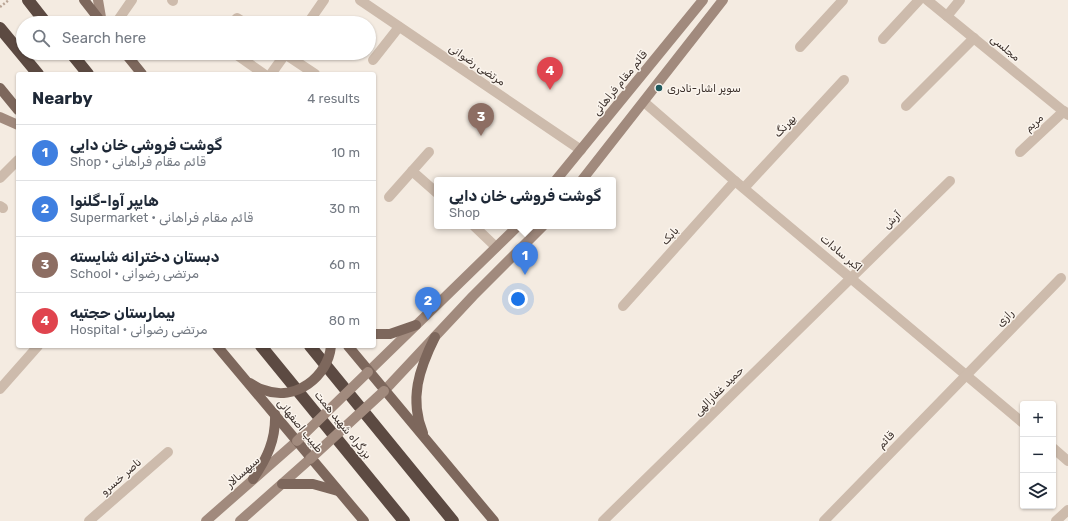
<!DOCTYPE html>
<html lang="en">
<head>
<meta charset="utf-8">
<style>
	:root { --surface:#fff; --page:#f2f2f3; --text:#1f2937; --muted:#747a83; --line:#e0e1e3; --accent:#1f5a5e }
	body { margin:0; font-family:Rubik,Cairo,sans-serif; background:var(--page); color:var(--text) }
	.controls { position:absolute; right:12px; bottom:12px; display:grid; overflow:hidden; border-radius:4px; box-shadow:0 1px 3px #0004 }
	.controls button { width:36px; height:36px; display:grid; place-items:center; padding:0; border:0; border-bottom:1px solid var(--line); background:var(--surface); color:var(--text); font:20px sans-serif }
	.you { position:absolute; left:518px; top:299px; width:14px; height:14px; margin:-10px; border:3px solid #fff; border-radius:50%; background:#1a73e8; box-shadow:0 0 0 6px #1a73e833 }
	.badge { display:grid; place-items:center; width:26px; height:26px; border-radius:50%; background:var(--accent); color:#fff; font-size:13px; font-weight:700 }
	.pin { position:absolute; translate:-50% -33px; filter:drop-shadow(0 1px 2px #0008) }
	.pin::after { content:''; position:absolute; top:21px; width:14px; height:12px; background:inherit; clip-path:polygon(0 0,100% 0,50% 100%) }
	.popup { position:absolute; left:434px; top:177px; width:182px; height:52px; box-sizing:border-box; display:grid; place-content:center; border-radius:4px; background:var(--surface); filter:drop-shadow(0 1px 3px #0005); font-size:13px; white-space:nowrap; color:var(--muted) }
	.popup b { font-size:15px; color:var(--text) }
	.popup::after { content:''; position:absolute; left:50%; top:100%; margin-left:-8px; border:8px solid transparent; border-top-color:var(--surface) }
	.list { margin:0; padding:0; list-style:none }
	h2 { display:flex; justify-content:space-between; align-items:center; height:52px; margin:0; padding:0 16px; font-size:17px }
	h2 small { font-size:13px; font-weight:400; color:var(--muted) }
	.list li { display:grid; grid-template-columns:26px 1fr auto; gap:12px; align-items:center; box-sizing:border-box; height:56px; padding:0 16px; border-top:1px solid var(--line) }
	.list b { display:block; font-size:15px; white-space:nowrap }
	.list p { margin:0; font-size:13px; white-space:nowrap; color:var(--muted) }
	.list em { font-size:13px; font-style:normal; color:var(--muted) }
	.icon { flex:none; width:22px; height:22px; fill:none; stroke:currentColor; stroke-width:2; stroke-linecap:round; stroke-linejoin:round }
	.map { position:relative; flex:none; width:1068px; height:521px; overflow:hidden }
	.search { position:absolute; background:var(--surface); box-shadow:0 1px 3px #0004; left:16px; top:16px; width:360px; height:44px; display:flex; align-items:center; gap:10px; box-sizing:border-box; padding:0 14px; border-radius:22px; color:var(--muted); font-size:15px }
	.panel { position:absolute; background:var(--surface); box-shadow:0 1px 3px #0004; left:16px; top:72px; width:360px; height:276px; border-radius:4px }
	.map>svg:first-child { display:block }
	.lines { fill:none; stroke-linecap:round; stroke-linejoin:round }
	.path { stroke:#b9a596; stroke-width:2.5; stroke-dasharray:2 2; stroke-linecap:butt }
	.street { stroke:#cdbbac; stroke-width:10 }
	.secondary { stroke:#a18a7d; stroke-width:10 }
	.primary { stroke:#7d675c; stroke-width:10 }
	.highway { stroke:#5c4a42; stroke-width:12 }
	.secondary-bridge { stroke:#a18a7d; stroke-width:10 }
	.primary-bridge { stroke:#7d675c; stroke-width:10 }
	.poi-dot { fill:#1f5a5e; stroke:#fbf5ee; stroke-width:1.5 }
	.labels { text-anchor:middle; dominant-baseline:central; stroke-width:3; stroke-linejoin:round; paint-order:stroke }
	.street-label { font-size:11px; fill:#3b302b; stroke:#fbf5ee }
	.poi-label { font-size:11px; fill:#3b302b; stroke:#fbf5ee; text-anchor:start }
</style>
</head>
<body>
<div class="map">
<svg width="1068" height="521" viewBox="0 0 1068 521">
	<rect width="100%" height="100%" fill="#f4ebe1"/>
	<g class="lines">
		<path class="path" d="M0 7 9 0"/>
		<g class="street">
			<path d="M172 0 173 1"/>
			<path d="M360 0 581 150"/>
			<path d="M927 0 1068 115"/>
			<path d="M947 16 960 0"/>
			<path d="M237 18 245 23"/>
			<path d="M116 23 132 0"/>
			<path d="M308 23 324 0"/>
			<path d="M883 39 919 0"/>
			<path d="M800 47 843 0"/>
			<path d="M234 53 264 74"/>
			<path d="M285 54 315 74"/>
			<path d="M373 60 399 27"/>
			<path d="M271 74 286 53"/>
			<path d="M644 102 735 181 1023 423"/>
			<path d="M906 106 974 38"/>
			<path d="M1020 152 1064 111"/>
			<path d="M412 171 437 193"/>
			<path d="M0 178 18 160"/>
			<path d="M744 188 844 80"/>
			<path d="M389 197 429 152"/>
			<path d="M0 206 3 208"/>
			<path d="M474 226 496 247"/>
			<path d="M623 306 735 181"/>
			<path d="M0 389 38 346"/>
			<path d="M1053 448 1068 461"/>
			<path d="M89 521 168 452"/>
			<path d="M603 521 950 181"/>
			<path d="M824 521 1061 278"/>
			<path d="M1056 521 1068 510"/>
		</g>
		<g class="secondary">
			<path d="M98 0 102 23"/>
			<path d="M0 117 18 125"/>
			<path d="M556 180 703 0"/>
			<path d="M582 180 723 0"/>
			<path d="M368 372 518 226"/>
			<path d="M384 391 473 296 543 226"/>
			<path d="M206 521 297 441"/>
			<path d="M240 521 310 459"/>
		</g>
		<g class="primary">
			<path d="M84 0 102 23"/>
			<path d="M125 53 142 74"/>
			<path d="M0 88 18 110"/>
			<path d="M374 334H390L416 325"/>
			<path d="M217 346 364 521"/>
			<path d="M348 346 494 521"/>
			<path d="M423 433C409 399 419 369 435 337"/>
			<path d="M253 479C267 458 276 440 275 414"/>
			<path d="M282 484H313L338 491"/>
		</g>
		<g class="highway">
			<path d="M28 0 46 23"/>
			<path d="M0 28 38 74"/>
			<path d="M71 53 88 74"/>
			<path d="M261 346 404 521"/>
			<path d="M310 346 453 521"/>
		</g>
		<g class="secondary-bridge">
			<path d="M297 441 368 372"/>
			<path d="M310 459 384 391"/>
		</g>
		<path class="primary-bridge" d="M250 383C255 386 259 389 264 390 295 402 328 377 331 346"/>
	</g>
	<circle class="poi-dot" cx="659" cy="88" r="4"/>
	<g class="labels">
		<g class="street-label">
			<text transform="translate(1005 48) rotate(39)">مجلسی</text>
			<text transform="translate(477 65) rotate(34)">مرتضی رضوانی</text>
			<text transform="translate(620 83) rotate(-51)">قائم مقام فراهانی</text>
			<text transform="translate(1034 123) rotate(-43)">مریم</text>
			<text transform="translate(785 126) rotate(-47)">بهرنگ</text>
			<text transform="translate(892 220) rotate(-44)">آرش</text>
			<text transform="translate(670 236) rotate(-48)">بابک</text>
			<text transform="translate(841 253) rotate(40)">اکبر سادات</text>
			<text transform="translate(1005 318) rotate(-45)">رازی</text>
			<text transform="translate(719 391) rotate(-45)">حمید غفارالهی</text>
			<text transform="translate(343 425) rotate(51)">بزرگراه شهید همت</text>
			<text transform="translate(300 426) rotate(51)">طبیب اصفهانی</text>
			<text transform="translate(886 440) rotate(-46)">قائم</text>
			<text transform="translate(243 472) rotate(-42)">سپهسالار</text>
			<text transform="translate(121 477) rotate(-41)">ناصر خسرو</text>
		</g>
		<g class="poi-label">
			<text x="667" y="88">سوپر اشار-نادری</text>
		</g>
	</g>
</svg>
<div class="controls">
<button>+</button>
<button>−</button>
<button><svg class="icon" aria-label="layers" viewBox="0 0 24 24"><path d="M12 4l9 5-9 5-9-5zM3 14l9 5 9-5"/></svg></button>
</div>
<div class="you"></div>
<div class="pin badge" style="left:525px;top:275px;background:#3f7fe0">1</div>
<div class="popup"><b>گوشت فروشی خان دایی</b>Shop</div>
<div class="pin badge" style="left:428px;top:320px;background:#3f7fe0">2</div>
<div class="pin badge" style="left:481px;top:136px;background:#8d6e63">3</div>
<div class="pin badge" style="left:550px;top:90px;background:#e0444e">4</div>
<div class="search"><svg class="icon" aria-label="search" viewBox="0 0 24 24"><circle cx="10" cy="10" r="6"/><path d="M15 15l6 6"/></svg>Search here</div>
<section class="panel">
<h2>Nearby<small>4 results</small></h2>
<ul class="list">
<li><span class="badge" style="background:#3f7fe0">1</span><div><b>گوشت فروشی خان دایی</b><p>Shop · قائم مقام فراهانی</p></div><em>10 m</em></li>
<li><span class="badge" style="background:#3f7fe0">2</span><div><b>هایپر آوا-گلنوا</b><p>Supermarket · قائم مقام فراهانی</p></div><em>30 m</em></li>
<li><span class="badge" style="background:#8d6e63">3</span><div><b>دبستان دخترانه شایسته</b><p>School · مرتضی رضوانی</p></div><em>60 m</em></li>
<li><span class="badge" style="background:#e0444e">4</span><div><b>بیمارستان حجتیه</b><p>Hospital · مرتضی رضوانی</p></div><em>80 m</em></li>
</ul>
</section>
</div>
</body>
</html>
